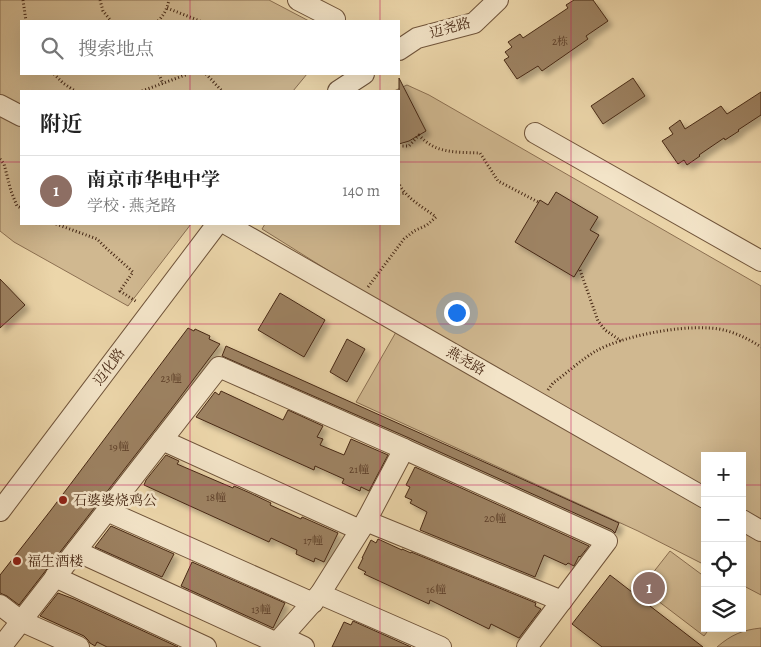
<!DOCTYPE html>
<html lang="zh">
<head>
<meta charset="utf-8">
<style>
	:root { --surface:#fff; --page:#f2f2f2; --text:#222; --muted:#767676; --line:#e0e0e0; --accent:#ea580c }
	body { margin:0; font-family:Alegreya,"Noto Serif SC",serif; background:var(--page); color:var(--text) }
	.controls { position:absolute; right:15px; bottom:15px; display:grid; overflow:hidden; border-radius:0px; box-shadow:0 5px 20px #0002 }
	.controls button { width:45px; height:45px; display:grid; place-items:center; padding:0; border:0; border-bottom:1px solid var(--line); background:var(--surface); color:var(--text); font:25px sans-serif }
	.you { position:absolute; left:456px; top:312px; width:18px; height:18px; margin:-12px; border:4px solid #fff; border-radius:50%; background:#1a73e8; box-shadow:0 0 0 8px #1a73e833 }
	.badge { display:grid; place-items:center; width:32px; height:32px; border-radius:50%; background:var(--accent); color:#fff; font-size:16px; font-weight:700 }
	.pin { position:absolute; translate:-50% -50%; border:2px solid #fff; box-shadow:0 1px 5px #0006 }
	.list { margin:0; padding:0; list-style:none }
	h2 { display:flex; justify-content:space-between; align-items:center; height:65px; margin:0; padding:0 20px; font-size:21px }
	h2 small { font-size:16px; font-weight:400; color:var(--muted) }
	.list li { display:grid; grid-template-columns:32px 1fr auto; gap:15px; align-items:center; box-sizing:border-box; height:70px; padding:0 20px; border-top:1px solid var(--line) }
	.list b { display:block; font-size:19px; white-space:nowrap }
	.list p { margin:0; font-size:16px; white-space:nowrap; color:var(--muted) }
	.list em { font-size:16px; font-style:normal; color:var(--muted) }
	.icon { flex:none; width:28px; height:28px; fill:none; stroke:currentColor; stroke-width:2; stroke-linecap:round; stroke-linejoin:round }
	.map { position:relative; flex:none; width:761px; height:647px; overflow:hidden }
	.search { position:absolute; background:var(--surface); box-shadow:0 5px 20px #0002; left:20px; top:20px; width:380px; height:55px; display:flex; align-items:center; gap:12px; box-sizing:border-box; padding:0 18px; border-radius:0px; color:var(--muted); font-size:19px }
	.panel { position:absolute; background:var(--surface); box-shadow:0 5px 20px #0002; left:20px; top:90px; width:380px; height:135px; border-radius:0px }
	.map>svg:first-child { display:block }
	.green { fill:#d0b890; stroke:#8c7052 }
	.building { fill:#9d8262; stroke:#472814; filter:url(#shadow) }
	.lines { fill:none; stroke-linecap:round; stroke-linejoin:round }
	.minor-casing { stroke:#70543a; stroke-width:22 }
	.path { stroke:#472814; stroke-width:3; stroke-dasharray:1 2.5; stroke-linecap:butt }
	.minor { stroke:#f3e4c8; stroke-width:20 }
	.grid { fill:none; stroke:#c2185b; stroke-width:1; stroke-opacity:0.55 }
	.poi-dot { fill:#8f2418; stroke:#f3e4c8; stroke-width:2 }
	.labels { text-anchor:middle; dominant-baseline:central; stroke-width:5; stroke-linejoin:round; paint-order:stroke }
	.number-label { font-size:11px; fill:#5c3e28 }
	.street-label { font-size:14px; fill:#472814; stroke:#f3e4c8 }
	.poi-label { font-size:14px; fill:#472814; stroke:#f3e4c8; text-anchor:start }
</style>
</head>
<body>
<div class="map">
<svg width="761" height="647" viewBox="0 0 761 647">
	<defs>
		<filter id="shadow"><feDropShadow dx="4.5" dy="4.5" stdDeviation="2.5" flood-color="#0004"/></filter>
	</defs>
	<rect width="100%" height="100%" fill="#ecd6aa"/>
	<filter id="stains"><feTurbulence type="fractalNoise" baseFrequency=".004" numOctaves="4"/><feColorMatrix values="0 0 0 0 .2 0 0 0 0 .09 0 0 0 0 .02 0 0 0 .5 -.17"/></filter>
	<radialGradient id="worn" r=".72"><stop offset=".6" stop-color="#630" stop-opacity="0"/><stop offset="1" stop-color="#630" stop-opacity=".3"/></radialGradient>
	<g class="green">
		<path d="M0 0H269L309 21H21V74H307L293 91H21V224H191L128 306 14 242 0 231Z"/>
		<path d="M407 85 429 95 761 286V595L742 585V456H705V565L638 531 356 402 404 318 262 229 265 224H399V91H394Z"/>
		<path d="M670 551 705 577V628H710L704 636 641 588Z"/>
		<path d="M761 628V647H717C731 635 742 630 761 628Z"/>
	</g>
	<g class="building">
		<path d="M574 0H593L608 21 586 36 588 39 542 71 538 66 517 79 504 60 509 57 505 52 512 47 508 42 520 34 523 38 568 8 566 5Z"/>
		<path d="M399 78 426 131 409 141 399 144Z"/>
		<path d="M633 78 645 96 603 124 591 106Z"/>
		<path d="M761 92V115L738 130 739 131 725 140 724 138 699 155 700 156 687 165 684 160 678 164 662 141 673 134 669 128 680 120 685 129 721 106 727 114Z"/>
		<path d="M556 192 598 217 590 230 599 235 574 277 515 242 540 200 548 205Z"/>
		<path d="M0 279 25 305 0 328Z"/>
		<path d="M280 293 325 320 304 357 258 330Z"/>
		<path d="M188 328 194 331 195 329 210 336 209 339 220 344 175 404 19 605 7 596 0 593V575L51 510Z"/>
		<path d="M347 339 365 349 347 382 330 372Z"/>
		<path d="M226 346 542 488 619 523 615 533 612 530 409 438 222 356Z"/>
		<path d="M221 391 283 420 288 410 323 426 317 437 323 439 320 445 344 455 351 439 388 455 369 491 361 487 360 491 342 483 344 479 315 466 314 470 196 417 215 392 219 395Z"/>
		<path d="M166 455 179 461 177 464 233 488 234 486 250 493 271 503 270 505 301 519 302 517 338 533 324 562 315 558 314 562 296 554 297 550 271 538 269 542 144 485 146 480Z"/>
		<path d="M415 467 589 546 580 557 579 556 574 566 568 563 566 565 544 555 535 577 420 530 427 512 410 503 412 500 405 497 410 487 406 485Z"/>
		<path d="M111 526 174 554 162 577 95 547Z"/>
		<path d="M378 539 402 550V549L411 553V552L536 603 535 606 541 609 519 638 491 624 489 629 430 600 429 604 364 574 366 572 358 568 363 558H362L371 540 376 543Z"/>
		<path d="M192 562 285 603 273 628 181 586Z"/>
		<path d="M610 575 703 647H602L572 624Z"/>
		<path d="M58 593 74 599 178 647H107L97 642 95 646 90 643 88 640 84 636 40 616Z"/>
		<path d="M353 621 411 647H332L344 622 351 625Z"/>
	</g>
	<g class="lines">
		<defs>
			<g id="minor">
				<path d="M298 0 335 19"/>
				<path d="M399 50 417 38 474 23 498 0"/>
				<path d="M338 91 364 74"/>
				<path d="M0 105 21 116"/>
				<path d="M535 133 761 261"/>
				<path d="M226 224 705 498"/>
				<path d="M162 440 360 530"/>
				<path d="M0 511 217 224"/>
				<path d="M107 511 313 603"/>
				<path d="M742 520 761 531"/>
				<path d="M366 521 562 601"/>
				<path d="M76 551 277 643"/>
				<path d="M55 577 206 647"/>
				<path d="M320 594 441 647"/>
				<path d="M0 605 21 621 79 647"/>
				<path d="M283 637 304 647"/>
				<path d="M1 647 219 367 404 449"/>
				<path d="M273 647 320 594 366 521 404 449 607 541 527 647"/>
			</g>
		</defs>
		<use href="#minor" class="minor-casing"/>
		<g class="path">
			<path d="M23 0 26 21"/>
			<path d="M100 0 103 11 111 21"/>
			<path d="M167 8 200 21"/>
			<path d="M158 21C164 15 167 9 169 0"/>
			<path d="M54 74 63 83 75 91"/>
			<path d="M159 74 163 84"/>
			<path d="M206 74 222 91"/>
			<path d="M142 91 188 74"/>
			<path d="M399 146H409L419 135C435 154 457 152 480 153L498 181 538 202"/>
			<path d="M0 159 4 164 11 191 17 206 21 208"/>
			<path d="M399 194 405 193"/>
			<path d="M56 224 97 239 105 247 133 272 120 291 137 302"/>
			<path d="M580 270 598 321 605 330 621 341"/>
			<path d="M368 287 404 239 414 231 427 225 436 217C422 206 408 200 399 184"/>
			<path d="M548 390 553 383C567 373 582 359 596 351 623 336 676 326 708 328 726 328 746 337 761 347"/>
		</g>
		<use href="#minor" class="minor"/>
	</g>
	<path class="grid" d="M190 0V21M380 0V21M571 0V647M190 74V91M380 74V91M0 162H21M399 162H761M190 224V647M380 224V647M0 324H761M0 485H705M742 485H761"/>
	<g class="poi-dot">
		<circle cx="63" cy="500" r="5"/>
		<circle cx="17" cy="561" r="5"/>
	</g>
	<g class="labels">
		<g class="number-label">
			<text x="560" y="41">2栋</text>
			<text x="171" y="378">23幢</text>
			<text x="119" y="446">19幢</text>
			<text x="359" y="469">21幢</text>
			<text x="216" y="497">18幢</text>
			<text x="495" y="518">20幢</text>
			<text x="313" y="540">17幢</text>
			<text x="436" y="589">16幢</text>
			<text x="261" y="609">13幢</text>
		</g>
		<g class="street-label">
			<text transform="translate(450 28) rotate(-16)">迈尧路</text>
			<text transform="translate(466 361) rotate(30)">燕尧路</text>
			<text transform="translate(109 367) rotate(-53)">迈化路</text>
		</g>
		<g class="poi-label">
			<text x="73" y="500">石婆婆烧鸡公</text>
			<text x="27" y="561">福生酒楼</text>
		</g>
	</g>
	<rect width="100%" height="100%" filter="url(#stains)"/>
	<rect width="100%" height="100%" fill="url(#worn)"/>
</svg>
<div class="controls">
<button>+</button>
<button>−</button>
<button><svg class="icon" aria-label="locate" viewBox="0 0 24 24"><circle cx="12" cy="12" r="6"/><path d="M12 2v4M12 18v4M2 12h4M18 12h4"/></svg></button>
<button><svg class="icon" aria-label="layers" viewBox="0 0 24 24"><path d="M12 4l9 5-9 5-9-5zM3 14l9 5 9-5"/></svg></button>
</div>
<div class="you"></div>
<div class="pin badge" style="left:649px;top:588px;background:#8d6e63">1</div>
<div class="search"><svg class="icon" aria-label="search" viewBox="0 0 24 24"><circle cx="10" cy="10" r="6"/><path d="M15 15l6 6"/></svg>搜索地点</div>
<section class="panel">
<h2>附近<small></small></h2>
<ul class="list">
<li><span class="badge" style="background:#8d6e63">1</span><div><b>南京市华电中学</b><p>学校 · 燕尧路</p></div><em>140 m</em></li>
</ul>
</section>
</div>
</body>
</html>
